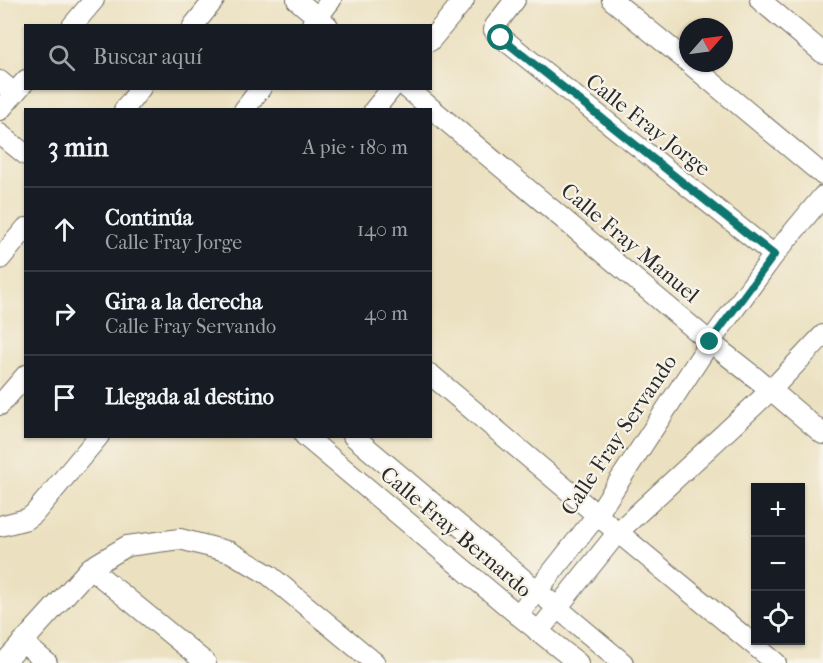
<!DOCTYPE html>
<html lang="es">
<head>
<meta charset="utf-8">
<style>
	:root { --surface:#171b24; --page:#242831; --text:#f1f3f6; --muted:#9ea1a6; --line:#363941 }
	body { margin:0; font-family:"IM FELL French Canon",serif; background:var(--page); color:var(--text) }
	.controls { position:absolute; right:18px; bottom:18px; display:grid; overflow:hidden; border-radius:0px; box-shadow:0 2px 4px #0004 }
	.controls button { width:54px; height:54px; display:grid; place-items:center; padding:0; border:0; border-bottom:2px solid var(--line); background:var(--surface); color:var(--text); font:30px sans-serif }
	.compass { position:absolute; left:679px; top:18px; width:54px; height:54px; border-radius:50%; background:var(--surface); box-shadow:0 2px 4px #0004; rotate:62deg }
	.stop { position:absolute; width:18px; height:18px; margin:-14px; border:4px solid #0f766e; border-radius:50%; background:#fff }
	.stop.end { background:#0f766e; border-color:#fff; box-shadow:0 2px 6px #0008 }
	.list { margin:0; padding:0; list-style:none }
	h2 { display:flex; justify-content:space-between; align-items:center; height:78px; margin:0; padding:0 24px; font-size:26px }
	h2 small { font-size:20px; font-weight:400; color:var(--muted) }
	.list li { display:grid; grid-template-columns:39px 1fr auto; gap:18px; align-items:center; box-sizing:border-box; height:84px; padding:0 24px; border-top:2px solid var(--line) }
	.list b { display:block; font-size:22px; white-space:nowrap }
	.list p { margin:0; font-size:20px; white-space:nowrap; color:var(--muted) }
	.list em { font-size:20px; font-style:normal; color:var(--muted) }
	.icon { flex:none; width:33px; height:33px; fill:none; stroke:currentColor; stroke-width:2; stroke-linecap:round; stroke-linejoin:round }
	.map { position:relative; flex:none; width:823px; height:663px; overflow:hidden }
	.search { position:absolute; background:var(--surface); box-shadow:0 2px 4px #0004; left:24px; top:24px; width:408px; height:66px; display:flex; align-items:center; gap:15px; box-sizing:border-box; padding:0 21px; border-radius:0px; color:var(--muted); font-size:22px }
	.panel { position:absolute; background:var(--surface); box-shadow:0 2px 4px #0004; left:24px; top:108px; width:408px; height:330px; border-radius:0px }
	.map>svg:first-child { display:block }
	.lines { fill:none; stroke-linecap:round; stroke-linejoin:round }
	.minor-casing { stroke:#6e6a5f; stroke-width:22 }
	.minor { stroke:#fff; stroke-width:20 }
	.route { stroke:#0f766e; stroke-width:8 }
	.labels { text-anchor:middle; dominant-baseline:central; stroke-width:4.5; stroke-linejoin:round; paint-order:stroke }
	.street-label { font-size:22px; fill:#2b2b2b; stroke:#f7f3e8 }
</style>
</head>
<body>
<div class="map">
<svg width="823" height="663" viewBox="0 0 823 663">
	<rect width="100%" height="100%" fill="#f7f3e8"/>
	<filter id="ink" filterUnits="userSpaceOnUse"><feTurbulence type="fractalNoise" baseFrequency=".0167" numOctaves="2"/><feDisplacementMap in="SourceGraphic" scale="12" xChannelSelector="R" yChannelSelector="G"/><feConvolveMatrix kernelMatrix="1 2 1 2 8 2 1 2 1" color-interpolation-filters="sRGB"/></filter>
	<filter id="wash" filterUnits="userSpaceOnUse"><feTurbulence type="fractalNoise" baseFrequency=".008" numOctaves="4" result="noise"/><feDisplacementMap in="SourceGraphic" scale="24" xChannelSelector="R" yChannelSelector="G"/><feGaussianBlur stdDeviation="1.35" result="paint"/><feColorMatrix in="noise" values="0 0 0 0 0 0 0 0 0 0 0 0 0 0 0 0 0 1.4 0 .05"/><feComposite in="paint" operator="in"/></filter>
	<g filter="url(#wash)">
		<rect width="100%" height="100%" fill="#ebe0bf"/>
	</g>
	<g filter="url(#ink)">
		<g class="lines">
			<defs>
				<g id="minor">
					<path d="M297 0 328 26"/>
					<path d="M515 0 495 26 494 30 497 34 774 255"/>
					<path d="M612 0 688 62"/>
					<path d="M760 0 823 53"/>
					<path d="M72 26 94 0"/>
					<path d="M193 26 214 0"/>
					<path d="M311 26 331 0"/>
					<path d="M430 41 464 0"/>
					<path d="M689 63 823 175"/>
					<path d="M0 81 14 93"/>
					<path d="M407 88 710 342 771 390 823 434"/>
					<path d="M0 110 26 80"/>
					<path d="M124 110 141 88"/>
					<path d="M244 110 261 88"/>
					<path d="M374 110 392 88"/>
					<path d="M0 134 26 155"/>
					<path d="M0 259 26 228"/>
					<path d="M430 374 597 515 776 663"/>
					<path d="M0 405 26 375"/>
					<path d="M305 436 518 615 578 663"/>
					<path d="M353 436 623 663"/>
					<path d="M0 526 27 519 34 514 99 436"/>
					<path d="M90 568 206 663"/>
					<path d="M518 615 597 515 710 342 774 255 823 196"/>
					<path d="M538 632 618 532 771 390 823 335"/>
					<path d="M22 642 47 663"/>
					<path d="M4 663 90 568 127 546 180 539 230 552 269 575 375 663"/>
				</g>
			</defs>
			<use href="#minor" class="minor-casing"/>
			<use href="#minor" class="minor"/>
		</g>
	</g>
	<g class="lines" filter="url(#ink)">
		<path class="route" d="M501 38 774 255 710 342"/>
	</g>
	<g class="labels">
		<g class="street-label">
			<text transform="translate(648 125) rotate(38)">Calle Fray Jorge</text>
			<text transform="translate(630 243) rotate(40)">Calle Fray Manuel</text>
			<text transform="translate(619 435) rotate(-56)">Calle Fray Servando</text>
			<text transform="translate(456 532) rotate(40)">Calle Fray Bernardo</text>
		</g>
	</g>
</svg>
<div class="controls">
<button>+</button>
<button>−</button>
<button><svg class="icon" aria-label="locate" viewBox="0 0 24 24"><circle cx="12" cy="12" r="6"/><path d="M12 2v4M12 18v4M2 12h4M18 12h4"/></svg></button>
</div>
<svg class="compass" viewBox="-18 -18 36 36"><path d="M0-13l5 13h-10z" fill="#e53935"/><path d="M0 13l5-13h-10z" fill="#9ea1a6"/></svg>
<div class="stop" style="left:501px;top:38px"></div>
<div class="stop end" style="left:710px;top:342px"></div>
<div class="search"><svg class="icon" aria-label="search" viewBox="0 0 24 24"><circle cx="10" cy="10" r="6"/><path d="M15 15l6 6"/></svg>Buscar aquí</div>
<section class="panel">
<h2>3 min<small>A pie · 180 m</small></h2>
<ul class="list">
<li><svg class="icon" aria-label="ahead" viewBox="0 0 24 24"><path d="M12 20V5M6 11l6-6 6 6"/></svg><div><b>Continúa</b><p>Calle Fray Jorge</p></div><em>140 m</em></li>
<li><svg class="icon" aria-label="right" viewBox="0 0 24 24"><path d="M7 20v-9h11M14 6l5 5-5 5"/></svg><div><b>Gira a la derecha</b><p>Calle Fray Servando</p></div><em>40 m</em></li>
<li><svg class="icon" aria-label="arrive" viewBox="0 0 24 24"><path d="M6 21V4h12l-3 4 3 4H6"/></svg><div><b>Llegada al destino</b></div></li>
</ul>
</section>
</div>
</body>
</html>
